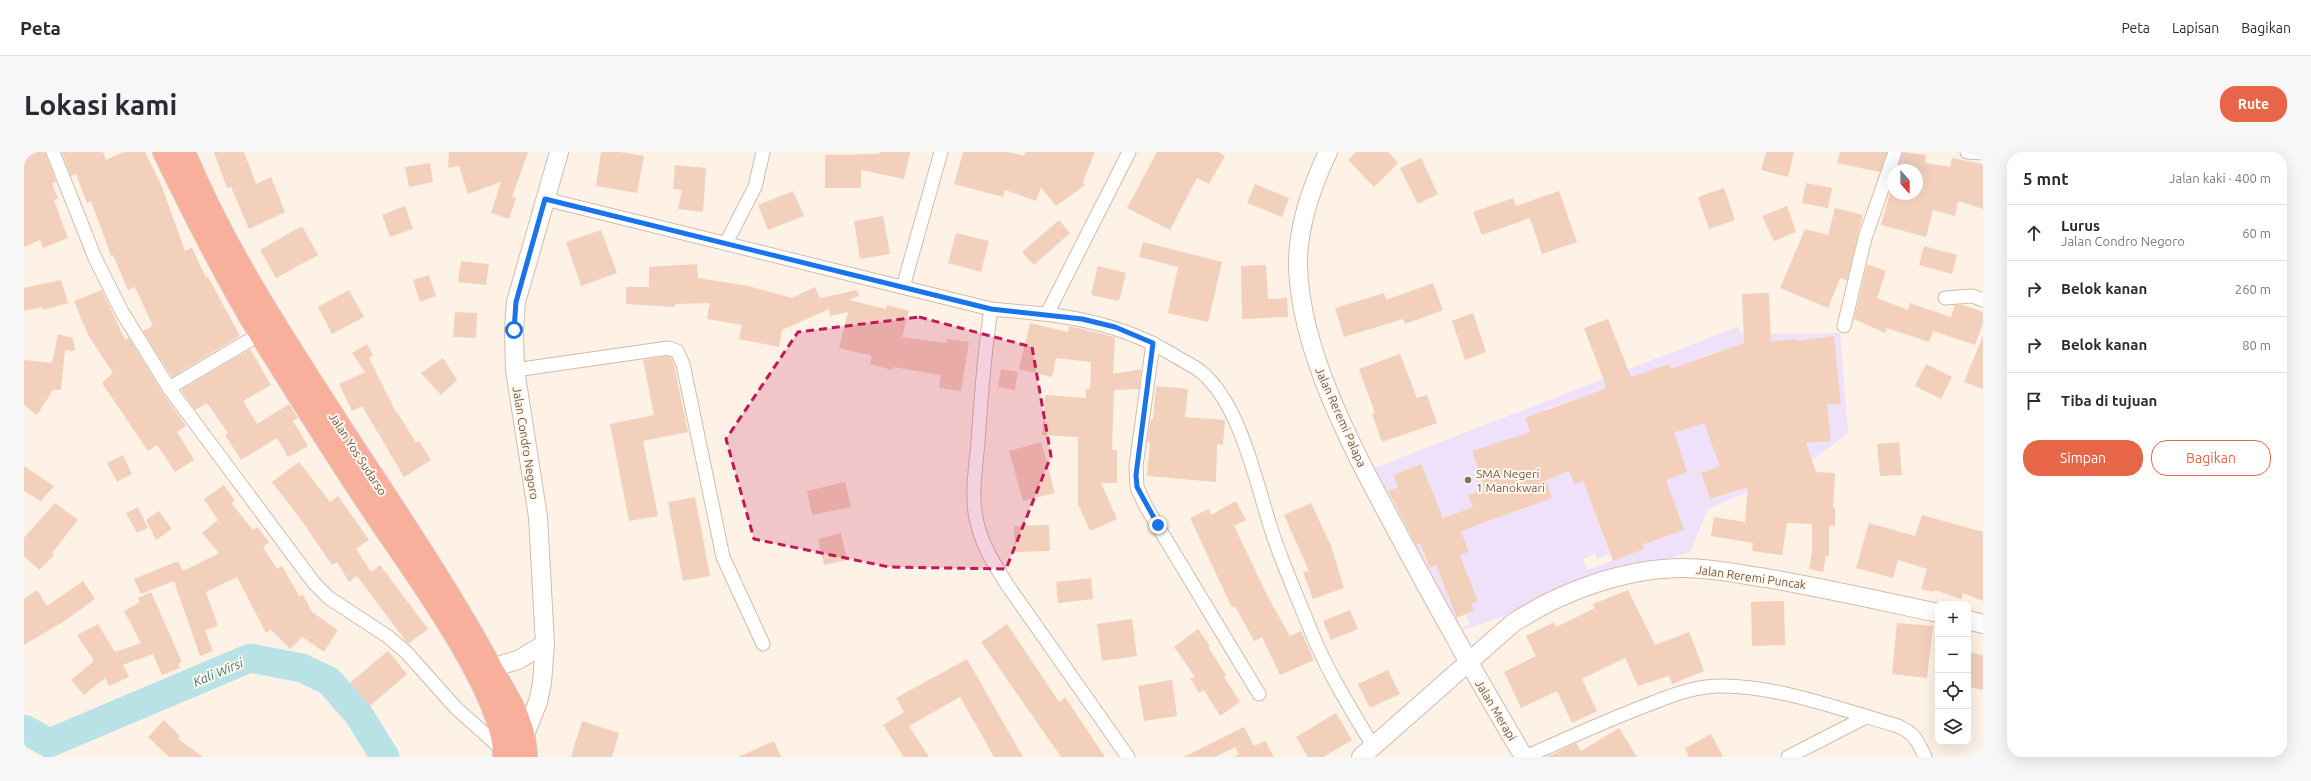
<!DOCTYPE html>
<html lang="id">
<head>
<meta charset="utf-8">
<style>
	:root { --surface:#fff; --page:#f7f7f7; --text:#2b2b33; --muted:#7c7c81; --line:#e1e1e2; --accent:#e86648 }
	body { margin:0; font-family:Ubuntu,sans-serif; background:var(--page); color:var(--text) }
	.controls { position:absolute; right:12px; bottom:12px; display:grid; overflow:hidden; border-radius:8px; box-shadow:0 4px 16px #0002 }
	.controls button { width:36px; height:36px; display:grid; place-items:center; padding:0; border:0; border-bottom:1px solid var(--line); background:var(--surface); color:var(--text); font:20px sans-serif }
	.compass { position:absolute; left:1863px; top:12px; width:36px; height:36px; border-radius:50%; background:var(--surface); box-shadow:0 4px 16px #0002; rotate:159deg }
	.stop { position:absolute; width:12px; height:12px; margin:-9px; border:3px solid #1a73e8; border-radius:50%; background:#fff }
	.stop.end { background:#1a73e8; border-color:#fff; box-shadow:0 1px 4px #0008 }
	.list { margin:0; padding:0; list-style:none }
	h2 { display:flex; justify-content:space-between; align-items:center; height:52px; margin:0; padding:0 16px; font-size:17px }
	h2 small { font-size:13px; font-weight:400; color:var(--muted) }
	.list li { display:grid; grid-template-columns:26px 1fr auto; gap:12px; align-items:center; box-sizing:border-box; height:56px; padding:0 16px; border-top:1px solid var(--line) }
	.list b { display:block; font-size:15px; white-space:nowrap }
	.list p { margin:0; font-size:13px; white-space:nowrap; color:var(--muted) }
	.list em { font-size:13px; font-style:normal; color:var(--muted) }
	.actions { display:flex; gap:8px; padding:12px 16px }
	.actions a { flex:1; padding:9px 0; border:1px solid var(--accent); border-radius:16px; text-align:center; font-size:14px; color:var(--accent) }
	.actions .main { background:var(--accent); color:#fff }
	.icon { flex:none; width:22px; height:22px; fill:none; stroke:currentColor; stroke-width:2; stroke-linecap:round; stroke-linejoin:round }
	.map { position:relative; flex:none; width:1959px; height:605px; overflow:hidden; border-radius:16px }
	header { display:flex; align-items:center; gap:24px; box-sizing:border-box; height:56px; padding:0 20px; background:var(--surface); border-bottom:1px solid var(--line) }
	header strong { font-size:19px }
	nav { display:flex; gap:22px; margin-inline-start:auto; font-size:14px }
	.intro { display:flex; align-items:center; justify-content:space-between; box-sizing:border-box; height:96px; padding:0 24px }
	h1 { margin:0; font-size:28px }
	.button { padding:10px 18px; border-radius:16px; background:var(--accent); color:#fff; font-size:14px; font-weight:700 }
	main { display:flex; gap:24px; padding:0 24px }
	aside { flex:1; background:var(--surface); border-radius:16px; box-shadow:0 4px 16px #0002 }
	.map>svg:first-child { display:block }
	.education { fill:#efe1f9; fill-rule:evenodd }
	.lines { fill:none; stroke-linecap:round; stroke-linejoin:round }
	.river { stroke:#b9e2e7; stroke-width:29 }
	.building { fill:#f2d0bc }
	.street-casing { stroke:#d0bcad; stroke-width:15 }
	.secondary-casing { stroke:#d4bbab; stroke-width:20 }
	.highway-casing { stroke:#d9d0cc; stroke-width:24 }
	.street { stroke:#fff; stroke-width:13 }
	.secondary { stroke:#fff; stroke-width:18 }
	.highway { stroke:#f8af9b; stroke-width:22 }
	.route { stroke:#1a73e8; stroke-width:5 }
	.marked { fill:#c2185b; fill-opacity:0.2; stroke:#c2185b; stroke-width:3; stroke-dasharray:8 5; stroke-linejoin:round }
	.education-dot { fill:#8d6e63; stroke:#fff7eb; stroke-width:1.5 }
	.labels { text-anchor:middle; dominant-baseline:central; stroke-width:4; stroke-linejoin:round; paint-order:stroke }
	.street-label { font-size:12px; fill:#765849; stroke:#fff7eb }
	.education-label { font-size:12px; fill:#785e54; stroke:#fff7eb; text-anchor:start }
	.water-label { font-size:13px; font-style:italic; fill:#3f7a83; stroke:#fff7eb }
</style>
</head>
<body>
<header>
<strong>Peta</strong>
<nav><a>Peta</a><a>Lapisan</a><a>Bagikan</a></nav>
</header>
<div class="intro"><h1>Lokasi kami</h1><a class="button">Rute</a></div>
<main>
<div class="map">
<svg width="1959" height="605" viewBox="0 0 1959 605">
	<rect width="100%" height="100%" fill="#fdf2e5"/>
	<path class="education" d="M1713 175 1718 182 1816 181 1824 281 1775 318 1684 357 1666 400 1433 480 1385 397 1350 316ZM1810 184 1817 252 1792 255ZM1773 187 1775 212 1726 190ZM1717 192 1725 216 1655 214ZM1645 212 1653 234 1588 257 1580 235ZM1572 241 1528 277 1521 257ZM1654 251 1663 277 1570 309ZM1520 260 1507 284 1501 266ZM1804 264 1806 289 1782 291 1780 266ZM1503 281 1512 309 1449 299ZM1651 285 1663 320 1608 340ZM1723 305 1732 332 1686 347 1677 321ZM1532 309 1660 378 1618 393 1620 397 1563 418 1559 407 1571 402 1573 407 1586 402 1559 329 1550 332 1545 319 1537 322ZM1397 312 1424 380 1385 395 1363 340 1374 335 1369 323ZM1517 316 1528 346 1454 373 1426 377 1422 365 1449 355 1444 343ZM1439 384 1445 400 1436 403 1454 449 1447 452 1450 458 1442 462 1446 472 1437 476 1412 413 1406 416 1399 400Z"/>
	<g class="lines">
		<path class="river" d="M0 577 25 591 226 506 278 516 305 529 335 563 361 605"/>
	</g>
	<g class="building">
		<path d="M0 0H21L32 30 28 31 34 46 30 48 44 86 19 96 16 88 0 95Z"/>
		<path d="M38 0H79L82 8 100 0H121L138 35 161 99 168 96 182 126 184 125 216 184 148 225 119 179 129 174 111 135 104 138 89 103 87 104 67 49 63 51 52 22 47 24Z"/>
		<path d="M190 0H220L232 32 247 25 261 60 225 77 207 35 203 36Z"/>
		<path d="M425 0H504L488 45 492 46 485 67 467 61 477 30 444 42 435 14 424 16Z"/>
		<path d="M577 0H596L620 4 613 41 572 34Z"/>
		<path d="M856 0H886L880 27 837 18V36H801V3L855 2Z"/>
		<path d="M939 0H984L1000 4 1002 0H1071L1059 30 1061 33 1032 54 1017 35 1012 49 981 38 979 45 930 32Z"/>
		<path d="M1133 0H1194L1201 4 1185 32 1173 26 1146 78 1103 56Z"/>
		<path d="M1332 0H1364L1374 11 1350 35 1324 8Z"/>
		<path d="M1742 0H1770L1764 25 1737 18Z"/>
		<path d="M1816 0H1863L1856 20 1813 11Z"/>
		<path d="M1879 0 1902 3 1901 11 1926 15 1928 6 1959 12V57L1934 49 1931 64 1909 58 1902 85 1857 73 1869 30V42H1893V18H1873Z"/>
		<path d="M1397 6 1414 42 1394 52 1376 16Z"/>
		<path d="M406 11 409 30 385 35 381 15Z"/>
		<path d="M651 13 682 16 679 60 654 57 658 38 649 37Z"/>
		<path d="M1782 31 1808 36 1804 56 1778 51Z"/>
		<path d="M1231 32 1265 46 1258 65 1223 51Z"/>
		<path d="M1700 36 1711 68 1685 77 1674 45Z"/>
		<path d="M769 39 780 64 744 78 734 53Z"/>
		<path d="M1535 39 1553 90 1518 102 1506 66 1458 83 1449 60 1489 46 1492 54Z"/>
		<path d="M381 54 389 77 366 85 358 63Z"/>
		<path d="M1763 54 1772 80 1750 89 1738 64Z"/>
		<path d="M1811 56 1839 63 1823 128 1816 126 1804 156 1756 136 1781 77 1804 83Z"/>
		<path d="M859 64 866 102 836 107 830 69Z"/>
		<path d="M1035 68 1046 81 1010 113 998 100Z"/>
		<path d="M278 74 294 103 252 126 236 98Z"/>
		<path d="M577 78 593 121 557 134 542 90Z"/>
		<path d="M932 81 965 89 957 120 924 111Z"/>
		<path d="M1119 90 1198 110 1184 170 1144 161 1154 115 1115 105Z"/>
		<path d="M1900 94 1933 103 1928 122 1895 113Z"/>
		<path d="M437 109 465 112 462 133 434 130Z"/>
		<path d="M673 112 674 126 724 134 768 146 791 135 796 146 833 138 835 144 825 148 862 157 863 153 885 159 878 185 922 191 923 187 945 190 937 239 915 236 917 223 869 215 868 218 846 212 848 204 815 196 824 160 806 164 805 157 758 178 755 195 715 187 718 173 683 167 686 151 651 152V155L602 152V135H625V115Z"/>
		<path d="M1843 112 1862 119 1853 146 1884 158 1886 151 1927 165 1931 153H1939L1959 160V171L1951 193 1909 179 1905 190 1863 176 1861 181 1830 167Z"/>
		<path d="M1242 113 1244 147 1263 146 1264 165 1218 167 1217 114Z"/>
		<path d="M1074 114 1102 121 1095 149 1067 143Z"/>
		<path d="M405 123 412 144 396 150 389 128Z"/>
		<path d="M37 128 44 151 19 158 18 155 0 159V136Z"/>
		<path d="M1409 131 1419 158 1381 172 1379 167 1320 185 1311 156 1360 141 1362 148Z"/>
		<path d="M78 138 101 188 105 186 138 240 162 274 153 280 170 308 151 320 133 293 124 299 78 231 89 221 64 183 50 149Z"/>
		<path d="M325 138 340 165 308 182 294 155Z"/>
		<path d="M1745 141 1747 189 1773 187V189L1810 184 1817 252 1803 253 1807 289 1782 291 1792 320 1811 321 1809 356H1811V374H1805V404H1802L1799 420 1785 417 1788 399V372L1763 371 1758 403 1728 399 1729 391 1687 384 1690 365 1721 370 1724 335 1686 347 1677 321 1696 314 1680 271 1650 281 1663 320 1642 328 1660 378 1618 393 1620 397 1589 409 1559 329 1550 332 1545 319 1522 328 1528 346 1437 379 1445 400 1436 403 1454 449 1447 452 1450 458 1433 466 1412 413 1406 416 1396 391 1392 393 1364 339 1374 335 1369 323 1397 312 1419 366 1449 355 1444 343 1461 337 1448 299 1506 280 1501 266 1581 237 1580 235 1582 234 1560 176 1584 167 1607 225 1645 212 1647 217 1720 191 1718 142Z"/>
		<path d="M431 160 453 161 452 186 429 185Z"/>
		<path d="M1449 161 1462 200 1441 208 1428 169Z"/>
		<path d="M1006 171 1044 180 1045 174 1091 185 1089 222 1117 217 1115 237 1090 238 1088 298H1093V331H1077L1093 367 1066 379 1054 352V285L1018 283 1021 243 1062 246V237H1066L1067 210 1032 206 1028 225 995 217Z"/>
		<path d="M34 182 49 186 51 199 41 198 37 238H29L13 263 0 253V208L28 211Z"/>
		<path d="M1959 184V237L1940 230Z"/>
		<path d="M343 192 349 203 345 206 372 260H373L392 291 395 289 407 308 380 325 338 254 328 259 315 232 341 220 328 201Z"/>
		<path d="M226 197 247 233 219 249 233 272 265 252 274 266 269 269 284 294 264 305 253 286 217 308 201 283 204 281 183 251 171 258 157 238Z"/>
		<path d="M1376 202 1393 246 1403 243 1413 271 1358 290 1348 262 1351 261 1335 217Z"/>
		<path d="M643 204 647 205 650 213 664 280 619 289 634 364 605 369 586 272 630 263 619 208Z"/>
		<path d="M419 206 433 228 417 243 397 221Z"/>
		<path d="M1902 212 1928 225 1917 247 1891 234Z"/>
		<path d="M977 217 994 220 991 238 974 235Z"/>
		<path d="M1132 234 1164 237 1161 265 1201 268 1199 293 1193 292 1192 330 1123 324 1126 290H1123L1127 267H1129Z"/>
		<path d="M1017 290 1031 341 999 349 985 299Z"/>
		<path d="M1875 290 1878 323 1856 324 1853 292Z"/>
		<path d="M99 303 108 322 93 330 83 311Z"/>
		<path d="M275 310 306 350 314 344 345 388 332 397 347 420 356 413 404 477 384 492 333 424 325 430 313 410 308 413 278 369 248 330Z"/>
		<path d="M0 314 30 334 17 349 0 339Z"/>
		<path d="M821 330 827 355 788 363 783 339Z"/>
		<path d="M200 333 211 349 207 351 229 378 233 375 245 390 239 395 253 417 258 414 275 444 279 443 288 460 314 478 300 500 278 485 266 497 247 478 242 481 213 425 182 440 194 474 181 478 189 499 176 504 150 429 117 442 110 427 154 409 159 419 195 401 178 381 194 368 180 347Z"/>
		<path d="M671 345 686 424 659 429 644 350Z"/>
		<path d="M1212 349 1222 368 1210 374 1245 447 1266 484 1277 479 1290 508 1256 523 1238 485 1230 489 1211 454 1208 456 1166 366 1185 357 1187 363Z"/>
		<path d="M31 351 54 368 28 401 30 403 15 418 0 404V386Z"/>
		<path d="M1287 351 1307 394 1320 436 1289 447 1279 420 1285 419 1260 363Z"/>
		<path d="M114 355 124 376 113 381 102 361Z"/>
		<path d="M135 359 148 377 132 388 122 368Z"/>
		<path d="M1898 363 1959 380V449L1939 441 1937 447 1911 438 1910 440 1897 437 1903 417 1874 408 1869 426 1832 416 1845 371 1891 384Z"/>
		<path d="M1025 373 1026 399 991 400 990 374Z"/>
		<path d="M817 381 823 408 800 413 794 387Z"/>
		<path d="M1067 426 1069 447 1034 451 1032 430Z"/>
		<path d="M59 429 71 447 39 470 0 493V447L13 438 23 454Z"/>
		<path d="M1604 438 1631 493 1665 480 1680 519 1648 532 1645 524 1614 534 1601 506 1558 527 1573 559 1548 571 1533 539 1497 556 1480 520 1512 504 1502 484 1530 470 1532 475 1571 456 1569 452Z"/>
		<path d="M127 440 158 510 154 512 156 516 138 523 129 502 99 513 105 525 85 534 81 526 60 543 47 528 70 509 53 483 74 472 91 500 117 491 100 459 116 450 114 446Z"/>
		<path d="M1760 449 1761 493 1728 494 1727 450Z"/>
		<path d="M1326 458 1334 477 1307 488 1299 469Z"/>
		<path d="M1108 467 1113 504 1078 509 1073 472Z"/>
		<path d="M1873 471 1909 474 1903 526 1868 522Z"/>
		<path d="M983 472 1035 550 1041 545 1081 605H1037L957 490Z"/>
		<path d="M1174 477 1186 494 1184 495 1202 523 1200 525 1216 550 1196 564 1180 538 1175 541 1166 526 1171 525 1150 495Z"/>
		<path d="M364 499 383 522 346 554 326 531Z"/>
		<path d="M1944 500 1959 503V538L1944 535Z"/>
		<path d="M943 507 999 605H970L936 545 885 574 905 605H880L859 573 880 560 872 546Z"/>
		<path d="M1364 518 1376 542 1346 556 1334 532Z"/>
		<path d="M1148 528 1153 564 1120 569 1114 534Z"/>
		<path d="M1312 561 1328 588 1299 605H1284L1272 585Z"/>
		<path d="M140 568 156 584 154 587 179 605H145L124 585Z"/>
		<path d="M558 569 595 581 588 605H547Z"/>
		<path d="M1220 575 1230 594 1241 589 1250 605H1210L1215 602 1211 595 1191 605H1160Z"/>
		<path d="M1595 576 1613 605H1523L1552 591 1557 599Z"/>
		<path d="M1687 582 1699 605H1665L1661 596Z"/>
		<path d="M750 589 757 605H714Z"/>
	</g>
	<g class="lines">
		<defs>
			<g id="street">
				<path d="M29 0 71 106 98 160 145 236 290 431 305 446 363 484 382 500 432 556 480 599"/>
				<path d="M1943 0 1959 1"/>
				<path d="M521 47 967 157C960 201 957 245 954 290 952 314 947 342 952 366 957 392 970 412 984 434L1104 605"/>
				<path d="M702 91 731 35 739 0"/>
				<path d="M879 135 917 0"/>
				<path d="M1921 146 1948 144 1959 148"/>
				<path d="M967 157C1036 163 1091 167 1151 204 1159 209 1168 213 1176 219 1217 251 1233 335 1249 383 1260 415 1274 447 1287 479 1303 519 1327 557 1349 594"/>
				<path d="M1023 162 1105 0"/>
				<path d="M1820 174 1841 86 1871 0"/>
				<path d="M1129 191 1112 314 1113 335 1121 353 1235 542"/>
				<path d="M491 218 644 196 653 199 659 212 699 405 739 492"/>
				<path d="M145 236 236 182"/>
				<path d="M1501 605C1540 588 1579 570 1618 555 1639 547 1659 538 1682 535 1738 528 1819 558 1874 574 1890 581 1894 589 1901 605"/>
				<path d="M1764 605 1842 565"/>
			</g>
			<g id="secondary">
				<path d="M1304 0C1287 36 1273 75 1274 115 1277 206 1335 308 1377 387 1417 461 1457 533 1500 605"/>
				<path d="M1944 468 1959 472"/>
				<path d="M467 516 494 508 521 492"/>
				<path d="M500 585 514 550 518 531 521 492 514 365 491 218 490 178 492 150 535 0"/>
				<path d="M1337 605 1489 471C1538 439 1601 416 1660 416 1688 416 1715 422 1742 426 1800 436 1857 449 1914 461"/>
			</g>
			<g id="highway">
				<path d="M140 0C170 62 201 124 237 183 274 242 311 302 350 360 386 414 483 544 480 605"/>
				<path d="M160 0C196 87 246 166 297 245 353 333 414 419 465 512 481 542 502 569 502 605"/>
			</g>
		</defs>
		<use href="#street" class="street-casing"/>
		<use href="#secondary" class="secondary-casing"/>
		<use href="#highway" class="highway-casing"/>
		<use href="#street" class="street"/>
		<use href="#secondary" class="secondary"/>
		<use href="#highway" class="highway"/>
	</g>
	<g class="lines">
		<path class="route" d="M490 178 492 150 521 47 967 157 1058 167 1091 175 1129 191 1112 323 1113 335 1134 373"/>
	</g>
	<path class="marked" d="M895 165 1008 195 1027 304 982 417 865 415 730 387 702 287 774 180Z"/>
	<circle class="education-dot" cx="1444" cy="328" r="4"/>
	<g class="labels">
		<g class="street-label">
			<text transform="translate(1317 265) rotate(66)">Jalan Reremi Palapa</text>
			<text transform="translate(502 291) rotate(81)">Jalan Condro Negoro</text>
			<text transform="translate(334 302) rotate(57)">Jalan Yos Sudarso</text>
			<text transform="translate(1727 425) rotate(8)">Jalan Reremi Puncak</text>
			<text transform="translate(1472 558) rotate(59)">Jalan Merapi</text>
		</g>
		<g class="education-label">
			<text x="1452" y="321">SMA Negeri<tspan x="1452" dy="14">1 Manokwari</tspan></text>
		</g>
		<g class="water-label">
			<text transform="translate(194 520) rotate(-23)">Kali Wirsi</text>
		</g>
	</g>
</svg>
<div class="controls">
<button>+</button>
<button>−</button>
<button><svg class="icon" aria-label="locate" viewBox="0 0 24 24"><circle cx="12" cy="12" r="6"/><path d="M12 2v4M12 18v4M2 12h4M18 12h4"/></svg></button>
<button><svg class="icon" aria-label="layers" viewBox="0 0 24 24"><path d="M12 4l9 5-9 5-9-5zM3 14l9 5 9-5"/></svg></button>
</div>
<svg class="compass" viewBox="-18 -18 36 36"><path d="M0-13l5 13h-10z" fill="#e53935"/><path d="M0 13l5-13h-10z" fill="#7c7c81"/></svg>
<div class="stop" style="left:490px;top:178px"></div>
<div class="stop end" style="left:1134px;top:373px"></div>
</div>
<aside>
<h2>5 mnt<small>Jalan kaki · 400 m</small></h2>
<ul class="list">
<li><svg class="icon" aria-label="ahead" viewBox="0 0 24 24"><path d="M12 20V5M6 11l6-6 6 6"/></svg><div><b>Lurus</b><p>Jalan Condro Negoro</p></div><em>60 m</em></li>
<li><svg class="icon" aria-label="right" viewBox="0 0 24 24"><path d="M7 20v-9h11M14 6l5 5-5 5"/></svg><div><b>Belok kanan</b></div><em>260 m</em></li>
<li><svg class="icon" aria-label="right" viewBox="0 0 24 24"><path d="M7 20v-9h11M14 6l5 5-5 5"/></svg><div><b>Belok kanan</b></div><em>80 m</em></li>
<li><svg class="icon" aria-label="arrive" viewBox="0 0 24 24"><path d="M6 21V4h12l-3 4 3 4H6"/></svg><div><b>Tiba di tujuan</b></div></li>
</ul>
<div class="actions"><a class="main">Simpan</a><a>Bagikan</a></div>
</aside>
</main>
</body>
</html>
